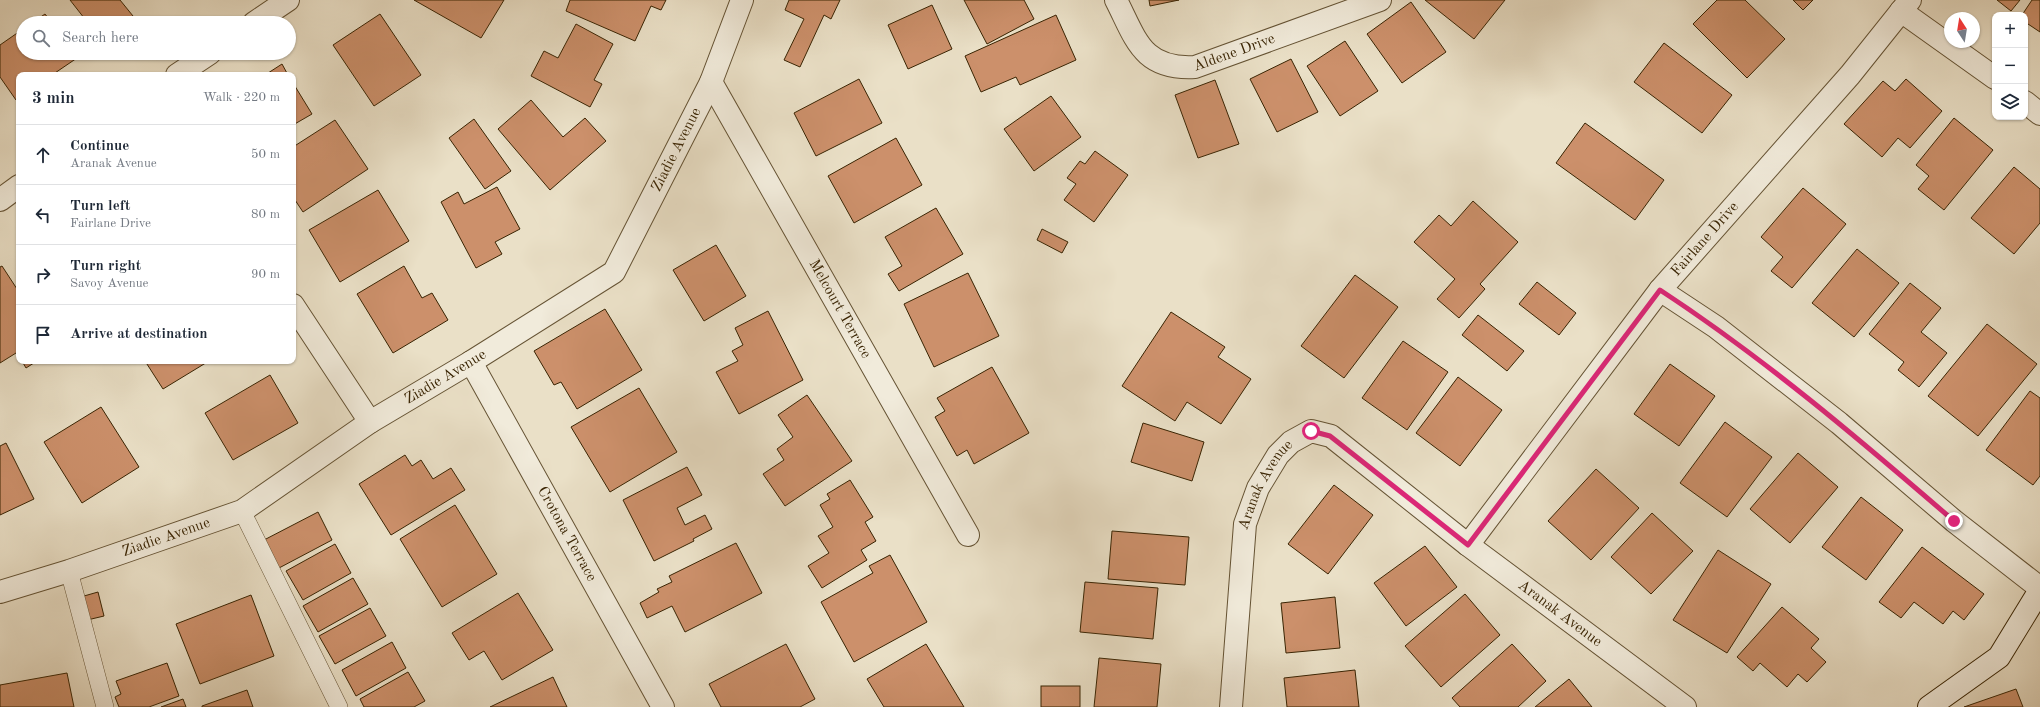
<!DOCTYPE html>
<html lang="en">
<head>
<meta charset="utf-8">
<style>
	:root { --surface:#fff; --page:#f6f6f7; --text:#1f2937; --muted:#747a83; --line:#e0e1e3 }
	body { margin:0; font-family:"Old Standard TT",serif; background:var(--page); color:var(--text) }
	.controls { position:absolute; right:12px; top:12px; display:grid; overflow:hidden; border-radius:8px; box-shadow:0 1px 3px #0004 }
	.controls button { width:36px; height:36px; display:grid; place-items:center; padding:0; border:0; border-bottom:1px solid var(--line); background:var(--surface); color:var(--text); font:20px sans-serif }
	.compass { position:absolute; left:1944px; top:12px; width:36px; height:36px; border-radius:50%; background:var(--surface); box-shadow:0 1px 3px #0004; rotate:348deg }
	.stop { position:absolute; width:12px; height:12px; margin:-9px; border:3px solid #db2777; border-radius:50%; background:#fff }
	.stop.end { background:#db2777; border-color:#fff; box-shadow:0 1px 4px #0008 }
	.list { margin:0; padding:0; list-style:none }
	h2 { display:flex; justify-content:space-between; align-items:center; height:52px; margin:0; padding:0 16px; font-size:17px }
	h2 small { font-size:13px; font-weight:400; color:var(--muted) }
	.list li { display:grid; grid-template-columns:26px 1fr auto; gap:12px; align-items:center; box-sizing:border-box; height:60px; padding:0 16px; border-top:1px solid var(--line) }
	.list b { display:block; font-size:15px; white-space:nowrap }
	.list p { margin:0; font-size:13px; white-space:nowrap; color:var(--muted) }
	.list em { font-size:13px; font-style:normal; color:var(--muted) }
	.icon { flex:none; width:22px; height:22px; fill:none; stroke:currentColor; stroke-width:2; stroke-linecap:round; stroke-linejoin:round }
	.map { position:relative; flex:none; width:2040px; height:707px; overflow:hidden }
	.search { position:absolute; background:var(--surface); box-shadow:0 1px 3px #0004; left:16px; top:16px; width:280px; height:44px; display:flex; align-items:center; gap:10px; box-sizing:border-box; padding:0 14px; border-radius:22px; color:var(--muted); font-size:15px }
	.panel { position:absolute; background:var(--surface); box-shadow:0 1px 3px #0004; left:16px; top:72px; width:280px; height:292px; border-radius:8px }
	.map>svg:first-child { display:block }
	.building { fill:#cc906b; stroke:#392403 }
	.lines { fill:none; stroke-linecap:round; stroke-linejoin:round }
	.lane-casing { stroke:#655334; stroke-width:18 }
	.street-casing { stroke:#655334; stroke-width:24 }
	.secondary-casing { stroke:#392403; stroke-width:24 }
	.lane { stroke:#f1ebdb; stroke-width:17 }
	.street { stroke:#f1ebdb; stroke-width:22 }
	.secondary { stroke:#f1ebdb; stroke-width:22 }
	.route { stroke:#db2777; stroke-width:5 }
	.labels { text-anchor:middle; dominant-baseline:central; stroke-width:3.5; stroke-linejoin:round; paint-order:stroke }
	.street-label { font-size:15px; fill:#392403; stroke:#f1ebdb }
</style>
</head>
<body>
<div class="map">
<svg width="2040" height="707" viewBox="0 0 2040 707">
	<rect width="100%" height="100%" fill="#eae0c7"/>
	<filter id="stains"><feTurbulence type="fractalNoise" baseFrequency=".005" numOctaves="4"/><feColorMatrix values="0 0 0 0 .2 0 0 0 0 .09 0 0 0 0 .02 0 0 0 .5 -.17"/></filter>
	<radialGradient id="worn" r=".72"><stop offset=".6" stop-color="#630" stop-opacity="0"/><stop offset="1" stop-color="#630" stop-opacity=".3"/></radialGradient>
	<g class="building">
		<path d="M70 0H120L133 16 124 23H88Z"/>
		<path d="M414 0H504L481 38Z"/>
		<path d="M570 0H666L661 10 651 6 635 41 566 11Z"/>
		<path d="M789 0H840L831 19 824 15 800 67 784 60 804 19 785 10Z"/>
		<path d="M964 0H1024L1034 19 987 44Z"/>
		<path d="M1149 0H1179L1150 6Z"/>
		<path d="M1425 0H1505L1474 39Z"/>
		<path d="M1717 0H1745L1785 39 1747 78 1693 24Z"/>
		<path d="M1793 0H1813L1803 10Z"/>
		<path d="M1997 0H2020L2011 11Z"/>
		<path d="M2032 0H2040V32L2025 22V15H2022Z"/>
		<path d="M1411 2 1446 52 1402 83 1367 34Z"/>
		<path d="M932 5 952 49 908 69 888 25Z"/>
		<path d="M45 14 52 23H32Z"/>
		<path d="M380 14 421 75 374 106 333 45Z"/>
		<path d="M1056 15 1076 60 1020 85 1016 77 981 92 965 56Z"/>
		<path d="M576 24 613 44 594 80 602 84 590 107 531 76 544 51 558 58Z"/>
		<path d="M23 29V53H73L77 58 52 75H19V98L16 100 0 77V45Z"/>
		<path d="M1345 41 1378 91 1340 116 1307 66Z"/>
		<path d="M1664 43 1732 95 1702 133 1634 82Z"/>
		<path d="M1291 59 1318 112 1277 132 1250 79Z"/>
		<path d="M282 64 288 75H265Z"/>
		<path d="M859 79 882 123 816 156 794 113Z"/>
		<path d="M1906 79 1942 111 1910 148 1898 138 1882 157 1844 124 1883 81 1895 91Z"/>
		<path d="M1215 80 1239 144 1198 158 1175 95Z"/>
		<path d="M293 83 312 114 293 125Z"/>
		<path d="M1051 96 1081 137 1034 171 1004 129Z"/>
		<path d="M531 100 563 137 585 118 606 141 550 190 498 129Z"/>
		<path d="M1954 118 1993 150 1944 210 1918 189 1929 176 1916 165Z"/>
		<path d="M474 119 511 171 485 189 449 138Z"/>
		<path d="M335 120 368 169 303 212 293 197V147Z"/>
		<path d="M1585 123 1664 180 1635 220 1556 163Z"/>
		<path d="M896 138 922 185 854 223 828 176Z"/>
		<path d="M1095 151 1128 175 1094 222 1064 200 1076 184 1067 178 1080 161 1085 164Z"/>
		<path d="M2014 167 2040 189V223L2014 254 1971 218Z"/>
		<path d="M497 187 520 229 495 242 502 254 476 268 441 202 458 192 464 204Z"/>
		<path d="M1803 188 1846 224 1792 288 1771 271 1783 257 1761 237Z"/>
		<path d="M378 190 409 241 340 282 309 230Z"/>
		<path d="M1473 201 1518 242 1480 284 1485 289 1459 318 1437 299 1455 279 1414 242 1439 215 1451 226Z"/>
		<path d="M936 208 963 254 899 291 888 274 902 266 885 237Z"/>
		<path d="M1042 229 1068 242 1062 253 1037 240Z"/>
		<path d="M716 245 746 296 704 321 673 270Z"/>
		<path d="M1857 249 1899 283 1854 337 1812 303Z"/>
		<path d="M2 266 19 292V357L16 353 0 363V267Z"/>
		<path d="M404 266 422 298 432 293 448 320 393 353 357 294Z"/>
		<path d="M968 273 999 336 934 367 904 304Z"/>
		<path d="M1355 275 1398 307 1344 378 1301 346Z"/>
		<path d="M1537 282 1576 313 1559 335 1519 304Z"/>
		<path d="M1910 283 1941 308 1921 332 1947 353 1919 387 1898 370 1904 362 1869 334Z"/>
		<path d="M605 309 642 370 577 409 561 382 554 385 534 351Z"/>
		<path d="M768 311 803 380 739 414 716 372 738 361 732 351 743 345 735 328Z"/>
		<path d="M1171 312 1225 347 1218 357 1251 379 1221 424 1187 402 1175 421 1122 386Z"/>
		<path d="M1478 315 1524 351 1507 371 1462 335Z"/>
		<path d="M1987 324 2037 364 1978 436 1928 396Z"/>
		<path d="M1403 341 1448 372 1407 430 1362 398Z"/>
		<path d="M22 361H37L26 368Z"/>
		<path d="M145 361H209L163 389Z"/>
		<path d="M1670 364 1715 396 1679 446 1634 414Z"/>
		<path d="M992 367 1029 433 974 464 967 450 957 456 935 417 945 411 937 398Z"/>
		<path d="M270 375 298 423 233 460 205 413Z"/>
		<path d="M1458 377 1502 410 1460 466 1416 433Z"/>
		<path d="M639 388 677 452 610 492 571 427Z"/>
		<path d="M2030 391 2040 398V476L2033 485 1986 450Z"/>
		<path d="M807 395 852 461 785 506 763 474 784 460 777 449 793 437 778 415Z"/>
		<path d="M101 407 139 467 82 503 44 442Z"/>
		<path d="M1725 422 1772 457 1727 517 1680 483Z"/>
		<path d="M1143 423 1204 442 1192 481 1131 462Z"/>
		<path d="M6 443 34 499 0 515V446Z"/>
		<path d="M1798 453 1838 487 1790 543 1750 509Z"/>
		<path d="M405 455 412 466 421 460 433 479 451 468 465 490 391 535 359 484Z"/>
		<path d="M687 467 702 495 677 508 685 525 705 515 712 529 693 539 694 541 654 561 623 500Z"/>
		<path d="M1596 469 1639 508 1591 560 1548 521Z"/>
		<path d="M850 480 873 517 865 522 876 541 861 550 867 560 822 588 808 566 829 553 818 536 833 527 820 505 830 499 827 494Z"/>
		<path d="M1334 485 1373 515 1328 574 1288 544Z"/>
		<path d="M1861 497 1903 530 1866 580 1822 547Z"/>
		<path d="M455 505 497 574 442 607 400 539Z"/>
		<path d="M318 512 332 540 279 568 264 540Z"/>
		<path d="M1652 513 1693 551 1651 594 1611 557Z"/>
		<path d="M1112 531 1189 537 1185 585 1108 579Z"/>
		<path d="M736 543 762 593 685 632 672 606 647 618 640 603 659 592 657 589 672 582 669 576Z"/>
		<path d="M335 544 351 573 303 600 286 571Z"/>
		<path d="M1425 546 1457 587 1406 626 1374 583Z"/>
		<path d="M1922 547 1984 594 1964 620 1953 611 1943 624 1914 602 1901 618 1879 602Z"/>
		<path d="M1718 550 1771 584 1727 653 1673 620Z"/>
		<path d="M890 555 927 622 854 662 821 602 873 573 869 566Z"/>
		<path d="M353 578 368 604 318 632 303 606Z"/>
		<path d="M1085 582 1158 588 1153 639 1080 632Z"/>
		<path d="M98 592 104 616 83 621 77 598Z"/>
		<path d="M518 593 553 650 502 680 484 651 469 660 452 633Z"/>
		<path d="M1465 594 1500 635 1441 687 1405 646Z"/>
		<path d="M251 595 274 656 200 684 176 624Z"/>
		<path d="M1335 597 1340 648 1286 653 1281 603Z"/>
		<path d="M1782 607 1819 639 1811 648 1826 662 1807 682 1798 674 1787 687 1760 663 1753 671 1737 657Z"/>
		<path d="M370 608 386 636 335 664 319 636Z"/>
		<path d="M392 642 406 668 356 696 342 670Z"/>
		<path d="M786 644 815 699 800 707H721L709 684Z"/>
		<path d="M926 644 964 707H884L867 679Z"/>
		<path d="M1512 644 1546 681 1518 707H1460L1452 698Z"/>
		<path d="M1099 658 1161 664 1157 707H1094Z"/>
		<path d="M167 663 179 696 149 707H119L115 697 121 694 116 681Z"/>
		<path d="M1355 670 1359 707H1287L1284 678Z"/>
		<path d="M408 672 425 701 414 707H364L360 699Z"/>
		<path d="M67 673 74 707H0V685Z"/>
		<path d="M553 677 567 707H490Z"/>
		<path d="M1569 679 1592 707H1535Z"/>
		<rect x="1041" y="686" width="39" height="21"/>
		<path d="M2016 689 2023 707H1964Z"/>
		<path d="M247 690 253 707H202V706Z"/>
		<path d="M183 699 186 707H161Z"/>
	</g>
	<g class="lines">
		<defs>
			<g id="lane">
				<path d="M242 511 339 707"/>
				<path d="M69 571 105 707"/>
			</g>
			<g id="street">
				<path id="s1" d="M1116 0C1136 39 1142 70 1195 67L1380 0"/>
				<path d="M1901 11 1995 78"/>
				<path d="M254 23 288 0"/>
				<path d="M177 75 210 53"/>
				<path id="s2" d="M711 82 968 535"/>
				<path d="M2025 102 2040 114"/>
				<path d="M0 200 19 186"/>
				<path d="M1660 290 1716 327 1839 423 1954 521 2040 588"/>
				<path d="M293 305 370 422"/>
				<path id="s3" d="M471 362 663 707"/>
				<path id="s4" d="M1468 545 1660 290 1850 75 1910 0"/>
				<path id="s5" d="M0 592 69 571 242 511 370 422 471 362 614 272 711 82 742 0"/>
				<path id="s6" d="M1231 707 1245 524 1258 488 1278 455 1291 442 1311 431 1331 436 1468 545 1685 707"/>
			</g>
			<path id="secondary" d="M1929 707 1999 657 2040 590"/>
		</defs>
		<use href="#lane" class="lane-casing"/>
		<use href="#street" class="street-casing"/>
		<use href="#secondary" class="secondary-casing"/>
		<use href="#lane" class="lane"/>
		<use href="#street" class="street"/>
		<use href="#secondary" class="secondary"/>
	</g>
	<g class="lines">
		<path class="route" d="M1311 431 1330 436 1468 545 1660 290C1764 358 1859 439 1954 521"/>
	</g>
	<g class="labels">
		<g class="street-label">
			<text stroke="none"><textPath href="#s1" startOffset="155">Aldene Drive</textPath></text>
			<text stroke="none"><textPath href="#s5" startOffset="835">Ziadie Avenue</textPath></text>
			<text stroke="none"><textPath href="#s4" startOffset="387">Fairlane Drive</textPath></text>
			<text stroke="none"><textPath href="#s2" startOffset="261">Melcourt Terrace</textPath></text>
			<text stroke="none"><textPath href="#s5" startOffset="499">Ziadie Avenue</textPath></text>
			<text stroke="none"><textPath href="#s6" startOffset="228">Aranak Avenue</textPath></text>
			<text stroke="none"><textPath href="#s3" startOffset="197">Crotona Terrace</textPath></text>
			<text stroke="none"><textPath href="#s5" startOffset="175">Ziadie Avenue</textPath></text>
			<text stroke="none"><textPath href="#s6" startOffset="612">Aranak Avenue</textPath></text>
		</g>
	</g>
	<rect width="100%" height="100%" filter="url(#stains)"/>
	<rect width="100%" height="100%" fill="url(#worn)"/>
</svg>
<div class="controls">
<button>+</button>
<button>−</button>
<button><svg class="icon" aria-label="layers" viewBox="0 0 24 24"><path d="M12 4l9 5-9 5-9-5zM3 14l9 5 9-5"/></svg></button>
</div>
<svg class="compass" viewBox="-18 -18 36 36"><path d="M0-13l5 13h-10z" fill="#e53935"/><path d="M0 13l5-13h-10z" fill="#747a83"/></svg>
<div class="stop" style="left:1311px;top:431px"></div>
<div class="stop end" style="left:1954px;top:521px"></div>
<div class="search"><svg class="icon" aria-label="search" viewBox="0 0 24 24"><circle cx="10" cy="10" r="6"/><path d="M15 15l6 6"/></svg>Search here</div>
<section class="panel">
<h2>3 min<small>Walk · 220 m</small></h2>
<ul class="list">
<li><svg class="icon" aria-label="ahead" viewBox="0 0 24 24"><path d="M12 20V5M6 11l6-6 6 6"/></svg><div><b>Continue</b><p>Aranak Avenue</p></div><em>50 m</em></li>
<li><svg class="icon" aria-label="left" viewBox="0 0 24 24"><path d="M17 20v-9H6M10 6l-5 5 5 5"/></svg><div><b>Turn left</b><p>Fairlane Drive</p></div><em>80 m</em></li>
<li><svg class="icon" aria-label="right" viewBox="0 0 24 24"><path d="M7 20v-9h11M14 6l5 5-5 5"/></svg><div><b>Turn right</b><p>Savoy Avenue</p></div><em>90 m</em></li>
<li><svg class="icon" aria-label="arrive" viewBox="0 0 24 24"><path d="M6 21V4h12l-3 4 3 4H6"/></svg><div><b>Arrive at destination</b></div></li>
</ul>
</section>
</div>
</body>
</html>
